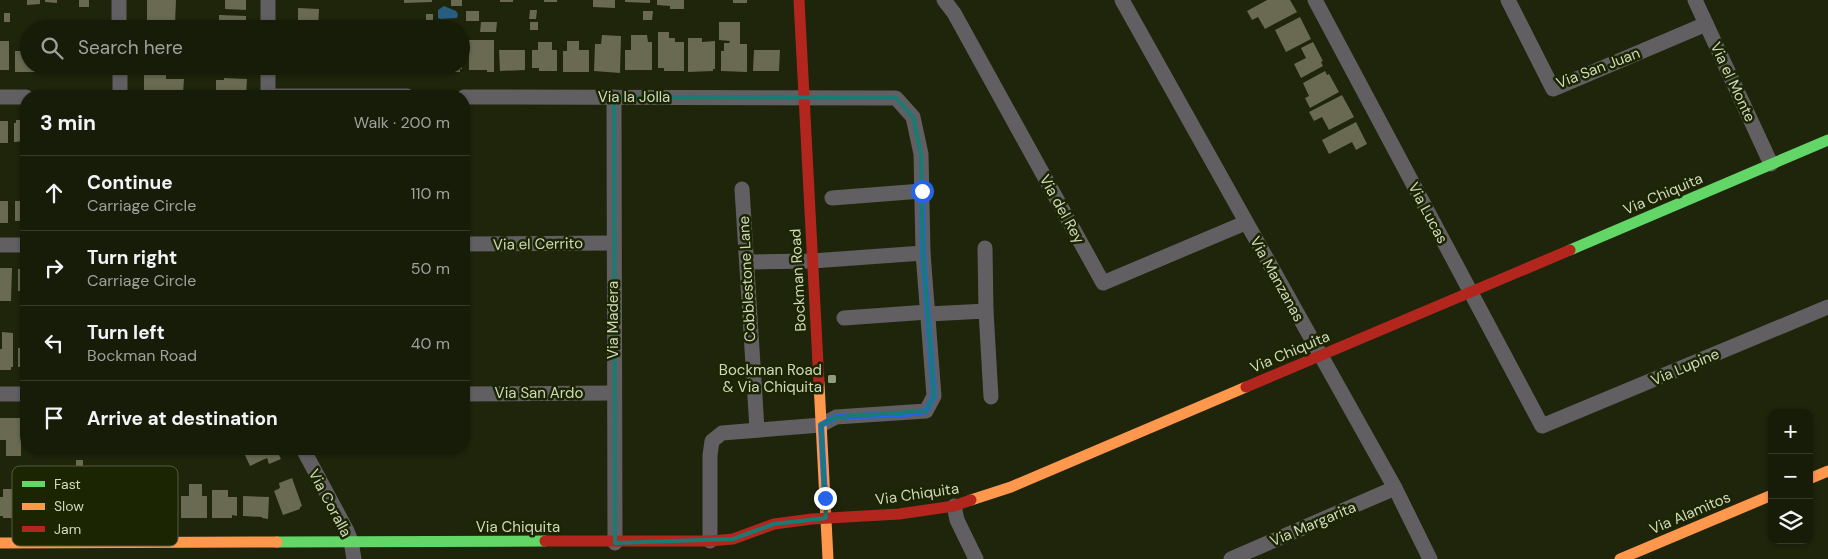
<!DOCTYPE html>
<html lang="en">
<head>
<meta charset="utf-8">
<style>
	:root { --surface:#161c08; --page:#1f2512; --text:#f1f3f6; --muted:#9ea19c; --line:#353a29 }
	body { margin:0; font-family:"DM Sans",sans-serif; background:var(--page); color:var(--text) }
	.controls { position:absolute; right:15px; bottom:15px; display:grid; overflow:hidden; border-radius:10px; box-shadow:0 1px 4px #0004 }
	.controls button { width:45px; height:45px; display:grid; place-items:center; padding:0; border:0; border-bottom:1px solid var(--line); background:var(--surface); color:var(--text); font:25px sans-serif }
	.stop { position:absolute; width:15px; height:15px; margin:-11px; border:4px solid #2563eb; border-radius:50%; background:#fff }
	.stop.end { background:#2563eb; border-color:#fff; box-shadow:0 1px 5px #0008 }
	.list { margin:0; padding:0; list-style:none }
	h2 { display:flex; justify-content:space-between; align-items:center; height:65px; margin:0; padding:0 20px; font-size:21px }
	h2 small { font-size:16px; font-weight:400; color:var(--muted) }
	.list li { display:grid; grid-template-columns:32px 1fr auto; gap:15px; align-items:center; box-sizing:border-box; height:75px; padding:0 20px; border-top:1px solid var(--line) }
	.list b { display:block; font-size:19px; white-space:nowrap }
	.list p { margin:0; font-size:16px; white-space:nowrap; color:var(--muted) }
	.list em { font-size:16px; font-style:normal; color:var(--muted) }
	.icon { flex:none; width:28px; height:28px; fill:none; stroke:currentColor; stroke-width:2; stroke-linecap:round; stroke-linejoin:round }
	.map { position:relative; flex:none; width:1828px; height:559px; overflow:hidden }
	.search { position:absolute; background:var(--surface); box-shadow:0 1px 4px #0004; left:20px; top:20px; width:450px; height:55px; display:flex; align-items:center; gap:12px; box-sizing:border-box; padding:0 18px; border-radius:28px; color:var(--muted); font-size:19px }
	.panel { position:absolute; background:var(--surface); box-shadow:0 1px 4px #0004; left:20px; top:90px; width:450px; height:365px; border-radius:20px }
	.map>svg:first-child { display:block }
	.water { fill:#285d7f }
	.building { fill:#696a51 }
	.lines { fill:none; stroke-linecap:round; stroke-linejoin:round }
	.street { stroke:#615f62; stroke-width:15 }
	.fast { stroke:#63d668; stroke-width:11 }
	.slow { stroke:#ff974d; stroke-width:11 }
	.jam { stroke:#b3261e; stroke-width:11 }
	.route { stroke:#2563eb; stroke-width:6 }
	.marked { fill:none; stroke:#197b72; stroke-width:4; stroke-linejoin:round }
	.poi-dot { fill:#929a7f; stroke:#1c2501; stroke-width:2 }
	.labels { text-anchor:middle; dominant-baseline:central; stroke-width:5; stroke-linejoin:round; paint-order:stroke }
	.street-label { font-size:15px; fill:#d0d9be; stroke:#1c2501 }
	.poi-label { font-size:15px; fill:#d0d9be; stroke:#1c2501; text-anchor:end }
	.key { fill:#1c2501; stroke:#525b3a; stroke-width:1 }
	.key-label { font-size:14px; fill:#d0d9be }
</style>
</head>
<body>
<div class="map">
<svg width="1828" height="559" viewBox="0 0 1828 559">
	<rect width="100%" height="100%" fill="#1e250b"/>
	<path class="water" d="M444 6 456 11 458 14 457 18 440 19 438 18V10Z"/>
	<g class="building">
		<path d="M27 0H40V4L27 5Z"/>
		<path d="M45 0H57V3L45 2Z"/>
		<rect x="79" y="0" width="10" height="7"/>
		<path d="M147 0H176L175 24H147Z"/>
		<path d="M225 0H246V10L225 9Z"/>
		<path d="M404 0H432V2L404 3Z"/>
		<rect x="451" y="0" width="11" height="6"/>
		<rect x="500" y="0" width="13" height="2"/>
		<rect x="544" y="0" width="13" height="2"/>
		<path d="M593 0H615V8L593 7Z"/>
		<path d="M625 0H650V3L625 2Z"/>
		<path d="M657 0H684V9H670V6L657 5Z"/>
		<rect x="733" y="0" width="14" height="3"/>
		<path d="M1267 0H1290L1297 12 1265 29 1258 17 1252 20 1247 11Z"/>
		<path d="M298 8 319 9 318 29H298Z"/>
		<path d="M530 10H537L536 19H529Z"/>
		<rect x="466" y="11" width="13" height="10"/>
		<path d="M643 11H653L652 20H643Z"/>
		<rect x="4" y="13" width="6" height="9"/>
		<rect x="426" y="14" width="7" height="6"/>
		<path d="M219 15 246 16V29L219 27Z"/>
		<path d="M1300 17 1311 39 1286 52 1275 30Z"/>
		<path d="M481 22H497L496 32H480Z"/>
		<rect x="530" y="22" width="8" height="8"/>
		<path d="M719 22H740V44H747V72L721 71V51H724V43H729L730 41 719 40Z"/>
		<path d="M658 32H669V38H675V42H684V71H664V68H658Z"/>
		<path d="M602 35 621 36 620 73 594 71 595 44H601Z"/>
		<path d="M631 35H647L648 42H652V70H625V50H631Z"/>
		<path d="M688 38H702V42L715 41V69H713V71L688 72Z"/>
		<path d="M469 40H494V72H487V70H469Z"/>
		<rect x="0" y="41" width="9" height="29"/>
		<path d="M567 41H579V50H589V72H563V51H567Z"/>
		<path d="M538 42H552V50H557V71H539V68H532V50H538Z"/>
		<path d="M1313 42 1323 61 1321 62 1323 66 1301 78 1294 64 1306 58 1301 48Z"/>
		<path d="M499 50H525V70L500 71Z"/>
		<path d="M754 50H780L779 71H753Z"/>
		<path d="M15 51H29V66H40V72H15Z"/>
		<path d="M45 66H71V69H63V72H45Z"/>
		<rect x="79" y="66" width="22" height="7"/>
		<path d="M213 66H246V73H224V69H213Z"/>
		<path d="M305 66H322L310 74Z"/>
		<path d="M338 66H368V72H358V70H338Z"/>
		<path d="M373 66H399V70L381 69V71H373Z"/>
		<rect x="405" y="66" width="27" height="5"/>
		<path d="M436 66H462V69H460V72H436Z"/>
		<path d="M148 67H166V79H184L183 93H144V69H148Z"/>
		<path d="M1325 71 1327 75 1329 74 1339 92 1310 108 1305 98 1309 96 1303 83Z"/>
		<path d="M224 78 247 79 246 96H216V80H224Z"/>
		<path d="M1342 95 1354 117 1329 130 1322 117 1314 121 1309 112Z"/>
		<path d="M16 120H26V141L14 142V123H16Z"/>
		<rect x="0" y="121" width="8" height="22"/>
		<path d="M1356 122 1367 144 1356 150 1352 142 1329 154 1322 140Z"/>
		<rect x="0" y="201" width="8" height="22"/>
		<rect x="15" y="201" width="11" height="20"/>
		<path d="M0 268H12L11 301H0Z"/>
		<rect x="18" y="269" width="8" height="22"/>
		<path d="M2 332 13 333V367H11V370H0V349H2Z"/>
		<path d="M18 348H26V370H20V367H18Z"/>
		<path d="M0 418H21V456H6V440H0Z"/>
		<path d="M87 449H100V451L87 450Z"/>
		<path d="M251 449H276L281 459 269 464 267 458 250 466 244 453Z"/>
		<rect x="76" y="460" width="7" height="7"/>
		<path d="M292 478 302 506 300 507V509L283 515 274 491 280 488 279 483Z"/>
		<path d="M189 484H202V496H207V518H181V496H189Z"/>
		<path d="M3 489H15V497H21V518H3V516H0V497H3Z"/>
		<path d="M212 490H228V497H237V516L232 515V518H212Z"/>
		<path d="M243 496 269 497 268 519 262 518V517L243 516Z"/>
	</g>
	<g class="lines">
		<g class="street">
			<path d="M119 0V29"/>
			<path d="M268 0V29"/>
			<path d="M944 0 954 13 1103 283 1245 223"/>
			<path d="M1122 0 1395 488 1430 559"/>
			<path d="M1315 0 1542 426 1828 307"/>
			<path d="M1508 0 1553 89 1706 24"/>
			<path d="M1695 0 1771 164"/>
			<path d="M120 66V96"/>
			<path d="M268 66V96"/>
			<path d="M268 96H407"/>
			<path d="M0 97H26"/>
			<path d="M464 97 896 98 913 117 921 154 923 253 934 396 926 411 836 417 821 425 722 433 712 441 710 455V541"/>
			<path d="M614 97 615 543"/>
			<path d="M742 189 757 429"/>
			<path d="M832 198 922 191"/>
			<path d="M464 244 613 243"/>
			<path d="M0 245H26"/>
			<path d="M985 248 986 311"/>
			<path d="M747 262 812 261 923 253"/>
			<path d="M928 314 986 311 991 397"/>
			<path d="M844 318 928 312"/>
			<path d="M0 394H26"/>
			<path d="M464 394 614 393"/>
			<path d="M303 449 346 529 351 541 354 559"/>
			<path d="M954 506 957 520 976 559"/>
			<path d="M1231 559 1395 488"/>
		</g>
		<g class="fast">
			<path d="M1570 250 1828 140"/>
			<path d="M277 542 545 541"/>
		</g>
		<g class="slow">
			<path d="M819 383 828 559"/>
			<path d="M1809 479 1828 471"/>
			<path d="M971 500 1011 487 1246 387"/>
			<path d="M0 543 277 542"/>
			<path d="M1620 559 1772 495"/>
		</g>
		<g class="jam">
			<path d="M799 0 819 383"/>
			<path d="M1246 387 1570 250"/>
			<path d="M545 541H710L733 539 774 524 812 519 899 514 954 506 971 500"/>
		</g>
	</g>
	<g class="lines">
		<path class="route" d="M825 498 821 425 836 417 906 414 926 411 934 396 923 253 922 191"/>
	</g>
	<path class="marked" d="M614 97 896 98 913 117 921 154 923 253 934 396 926 411 836 417 821 425 826 518 774 524 733 539 615 543Z"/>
	<rect class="poi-dot" x="827" y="374" width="10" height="10" rx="2.5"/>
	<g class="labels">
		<g class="street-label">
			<text transform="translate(1598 68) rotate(-21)">Via San Juan</text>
			<text transform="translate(1733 82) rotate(65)">Via el Monte</text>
			<text x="634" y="97">Via la Jolla</text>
			<text transform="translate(1663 194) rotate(-23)">Via Chiquita</text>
			<text transform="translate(1062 209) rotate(61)">Via del Rey</text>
			<text transform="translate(1428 213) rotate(62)">Via Lucas</text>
			<text transform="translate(538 244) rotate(-1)">Via el Cerrito</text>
			<text transform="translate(747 279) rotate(-93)">Cobblestone Lane</text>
			<text transform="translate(1277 279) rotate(61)">Via Manzanas</text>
			<text transform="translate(798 280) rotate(-93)">Bockman Road</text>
			<text transform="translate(613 320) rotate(-90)">Via Madera</text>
			<text transform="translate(1290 352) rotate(-23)">Via Chiquita</text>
			<text transform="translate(1685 367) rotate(-23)">Via Lupine</text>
			<text x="539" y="393">Via San Ardo</text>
			<text transform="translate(917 494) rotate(-8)">Via Chiquita</text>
			<text transform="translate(330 503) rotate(62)">Via Coralla</text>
			<text transform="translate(1690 513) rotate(-23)">Via Alamitos</text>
			<text transform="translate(1313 524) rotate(-23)">Via Margarita</text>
			<text x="518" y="527">Via Chiquita</text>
		</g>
		<g class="poi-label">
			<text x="822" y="370">Bockman Road<tspan x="822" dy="17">&amp; Via Chiquita</tspan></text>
		</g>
	</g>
	<rect x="12" y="466" width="166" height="80" rx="8" class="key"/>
	<rect x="22" y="481" width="23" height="6" fill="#63d668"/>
	<rect x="22" y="503" width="23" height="7" fill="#ff974d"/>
	<rect x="22" y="526" width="23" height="6" fill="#b3261e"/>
	<g class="key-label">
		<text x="54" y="489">Fast</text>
		<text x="54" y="511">Slow</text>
		<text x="54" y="534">Jam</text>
	</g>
</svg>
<div class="controls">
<button>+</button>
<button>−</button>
<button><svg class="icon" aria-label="layers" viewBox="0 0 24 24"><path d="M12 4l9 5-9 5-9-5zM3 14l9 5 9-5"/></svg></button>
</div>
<div class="stop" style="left:922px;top:191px"></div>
<div class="stop end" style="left:825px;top:498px"></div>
<div class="search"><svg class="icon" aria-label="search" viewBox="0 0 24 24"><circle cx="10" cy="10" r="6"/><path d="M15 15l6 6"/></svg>Search here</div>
<section class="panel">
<h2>3 min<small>Walk · 200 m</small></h2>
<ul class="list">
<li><svg class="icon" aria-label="ahead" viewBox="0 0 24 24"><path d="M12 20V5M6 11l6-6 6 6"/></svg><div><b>Continue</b><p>Carriage Circle</p></div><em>110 m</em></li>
<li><svg class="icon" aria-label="right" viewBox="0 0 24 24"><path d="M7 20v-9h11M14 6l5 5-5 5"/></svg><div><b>Turn right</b><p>Carriage Circle</p></div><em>50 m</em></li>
<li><svg class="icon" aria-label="left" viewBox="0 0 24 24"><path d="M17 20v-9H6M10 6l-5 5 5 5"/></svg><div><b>Turn left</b><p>Bockman Road</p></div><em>40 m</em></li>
<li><svg class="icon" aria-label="arrive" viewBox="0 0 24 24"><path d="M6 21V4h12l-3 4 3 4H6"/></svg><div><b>Arrive at destination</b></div></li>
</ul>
</section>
</div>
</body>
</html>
